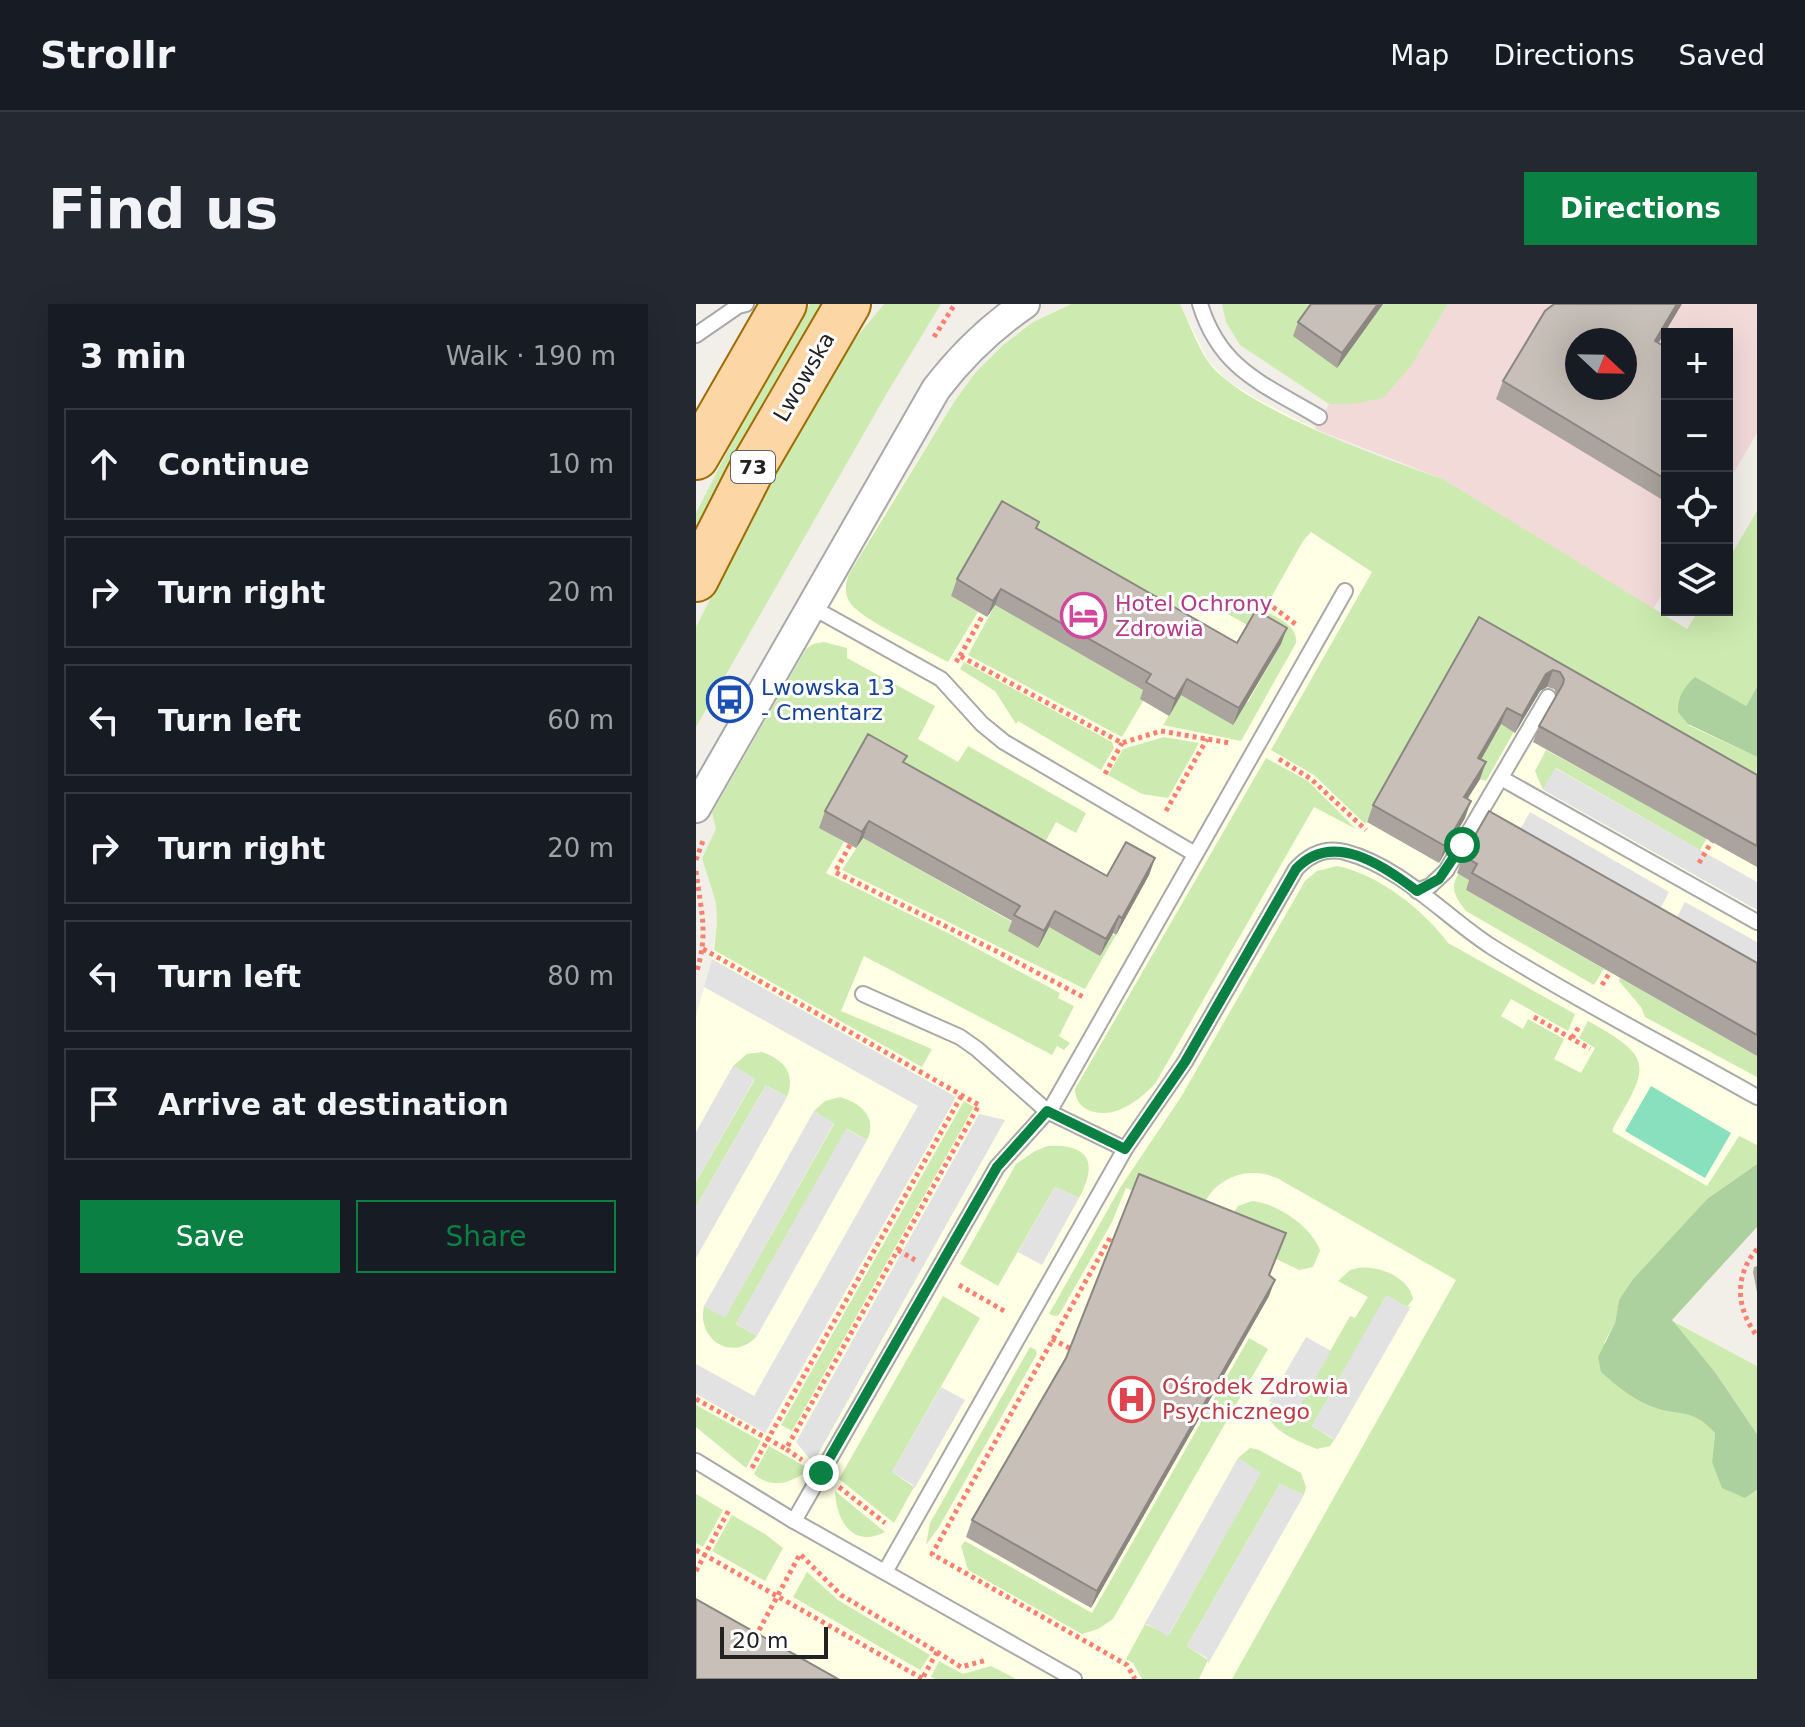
<!DOCTYPE html>
<html lang="en">
<head>
<meta charset="utf-8">
<style>
	:root { --surface:#171b24; --page:#242831; --text:#f1f3f6; --muted:#9ea1a6; --line:#363941; --accent:#0b8043 }
	body { margin:0; font-family:"DejaVu Sans",sans-serif; background:var(--page); color:var(--text) }
	.controls { position:absolute; right:24px; top:24px; display:grid; overflow:hidden; border-radius:0px; box-shadow:0 8px 32px #0002 }
	.controls button { width:72px; height:72px; display:grid; place-items:center; padding:0; border:0; border-bottom:2px solid var(--line); background:var(--surface); color:var(--text); font:40px sans-serif }
	.compass { position:absolute; left:869px; top:24px; width:72px; height:72px; border-radius:50%; background:var(--surface); box-shadow:0 8px 32px #0002; rotate:112deg }
	.scale { position:absolute; left:24px; bottom:20px; width:108px; box-sizing:border-box; padding-left:8px; border:4px solid #222; border-top:0; font-size:22px; line-height:28px; white-space:nowrap; color:#222; -webkit-text-stroke:6px #fff; paint-order:stroke }
	.stop { position:absolute; width:24px; height:24px; margin:-18px; border:6px solid #0b8043; border-radius:50%; background:#fff }
	.stop.end { background:#0b8043; border-color:#fff; box-shadow:0 2px 8px #0008 }
	.list { margin:0; padding:0; list-style:none }
	h2 { display:flex; justify-content:space-between; align-items:center; height:104px; margin:0; padding:0 32px; font-size:34px }
	h2 small { font-size:26px; font-weight:400; color:var(--muted) }
	.list li { display:grid; grid-template-columns:52px 1fr auto; gap:24px; align-items:center; box-sizing:border-box; height:112px; margin:0 16px 16px; padding:0 16px; border:2px solid var(--line); border-radius:0px }
	.list b { display:block; font-size:30px; white-space:nowrap }
	.list em { font-size:26px; font-style:normal; color:var(--muted) }
	.actions { display:flex; gap:16px; padding:24px 32px }
	.actions a { flex:1; padding:18px 0; border:2px solid var(--accent); border-radius:0px; text-align:center; font-size:28px; color:var(--accent) }
	.actions .main { background:var(--accent); color:#fff }
	.icon { flex:none; width:44px; height:44px; fill:none; stroke:currentColor; stroke-width:2; stroke-linecap:round; stroke-linejoin:round }
	.map { position:relative; flex:none; width:1061px; height:1375px; overflow:hidden; border-radius:0px }
	header { display:flex; align-items:center; gap:48px; box-sizing:border-box; height:112px; padding:0 40px; background:var(--surface); border-bottom:2px solid var(--line) }
	header strong { font-size:38px }
	nav { display:flex; gap:44px; margin-inline-start:auto; font-size:28px }
	.intro { display:flex; align-items:center; justify-content:space-between; box-sizing:border-box; height:192px; padding:0 48px }
	h1 { margin:0; font-size:56px }
	.button { padding:20px 36px; border-radius:0px; background:var(--accent); color:#fff; font-size:28px; font-weight:700 }
	main { display:flex; gap:48px; padding:0 48px }
	aside { flex:1; background:var(--surface); border-radius:0px; box-shadow:0 8px 32px #0002 }
	.map>svg:first-child { display:block }
	.commercial { fill:#f2dad9; fill-rule:evenodd }
	.education { fill:#ffffe5 }
	.grass { fill:#cdebb0 }
	.forest { fill:#add19e }
	.pitch { fill:#88e0be }
	.parking { fill:#e2e2e2 }
	.lines { fill:none; stroke-linecap:round; stroke-linejoin:round }
	.lane-casing { stroke:#a9a9a9; stroke-width:18 }
	.street-casing { stroke:#a9a9a9; stroke-width:32 }
	.primary-casing { stroke:#a06b00; stroke-width:48 }
	.path { stroke:#fa8072; stroke-width:5; stroke-dasharray:4 4; stroke-linecap:butt }
	.lane { stroke:#fff; stroke-width:14 }
	.street { stroke:#fff; stroke-width:28 }
	.primary { stroke:#fcd6a4; stroke-width:44 }
	.wall { fill:#aba49e }
	.shaded-wall { fill:#8b8681 }
	.building { fill:#c7bfb8; stroke:#8b8681; stroke-width:2; fill-rule:evenodd }
	.route { stroke:#0b8043; stroke-width:10 }
	.labels { text-anchor:middle; dominant-baseline:central; stroke-width:6; stroke-linejoin:round; paint-order:stroke }
	.shield { fill:#fff; stroke:#646464; stroke-width:2 }
	.shield-label { font-size:20px; font-weight:bold; fill:#222 }
	.street-label { font-size:22px; fill:#222; stroke:#fff }
	.hotel-label { font-size:22px; fill:#b23c85; stroke:#fff; text-anchor:start }
	.transit-label { font-size:22px; fill:#164399; stroke:#fff; text-anchor:start }
	.health-label { font-size:22px; fill:#be3a42; stroke:#fff; text-anchor:start }
</style>
</head>
<body>
<header>
<strong>Strollr</strong>
<nav><a>Map</a><a>Directions</a><a>Saved</a></nav>
</header>
<div class="intro"><h1>Find us</h1><a class="button">Directions</a></div>
<main>
<aside>
<h2>3 min<small>Walk · 190 m</small></h2>
<ul class="list">
<li><svg class="icon" aria-label="ahead" viewBox="0 0 24 24"><path d="M12 20V5M6 11l6-6 6 6"/></svg><div><b>Continue</b></div><em>10 m</em></li>
<li><svg class="icon" aria-label="right" viewBox="0 0 24 24"><path d="M7 20v-9h11M14 6l5 5-5 5"/></svg><div><b>Turn right</b></div><em>20 m</em></li>
<li><svg class="icon" aria-label="left" viewBox="0 0 24 24"><path d="M17 20v-9H6M10 6l-5 5 5 5"/></svg><div><b>Turn left</b></div><em>60 m</em></li>
<li><svg class="icon" aria-label="right" viewBox="0 0 24 24"><path d="M7 20v-9h11M14 6l5 5-5 5"/></svg><div><b>Turn right</b></div><em>20 m</em></li>
<li><svg class="icon" aria-label="left" viewBox="0 0 24 24"><path d="M17 20v-9H6M10 6l-5 5 5 5"/></svg><div><b>Turn left</b></div><em>80 m</em></li>
<li><svg class="icon" aria-label="arrive" viewBox="0 0 24 24"><path d="M6 21V4h12l-3 4 3 4H6"/></svg><div><b>Arrive at destination</b></div></li>
</ul>
<div class="actions"><a class="main">Save</a><a>Share</a></div>
</aside>
<div class="map">
<svg width="1061" height="1375" viewBox="0 0 1061 1375">
	<rect width="100%" height="100%" fill="#f2efe9"/>
	<path class="commercial" d="M752 0H1061V129L1031 180V30H971V282L957 305 747 175 619 125 633 100H657L716 61ZM881 36H929V84H881Z"/>
	<path class="education" d="M374 0H484L512 57 533 78 564 97 619 125 1061 383V923L976 1016 1061 1062V1375H0V712L16 655 21 619 20 599 6 554 20 525 16 509 183 218 258 98 279 69 307 41 337 18Z"/>
	<g class="grass">
		<path d="M114 0H128L0 234V209L47 117Z"/>
		<path d="M188 0H245L191 89 0 423V323L77 172 141 57Z"/>
		<path d="M375 0H484C493 18 500 39 511 56 542 103 691 156 747 175L991 325 1003 306H1031V258L1061 207V383L1050 402 992 421 1061 453V485L849 373 790 477 783 475 777 330 669 520 618 471 575 446 676 268 615 228 607 237 568 306C582 315 602 321 600 339L545 437 467 421 485 391 552 398 585 340 493 288 474 320 255 292 282 308 252 358C231 346 167 316 155 300 148 291 149 280 153 270L258 98 279 69 307 41 337 18Z"/>
		<path d="M526 0H752L716 61 687 94 657 100H633L544 41 530 18Z"/>
		<path d="M299 301 449 387 447 397 426 433 272 351Z"/>
		<path d="M128 338 151 344V354L239 402 222 435 262 458 272 442 390 509 380 529 360 518 341 553 124 523 148 538 130 569 252 629 364 689 362 694 378 702 363 732 374 739 368 746 361 742 356 751 168 652 145 707 236 745 226 763 18 646 21 619 20 599 6 554 20 525 16 509 110 345 117 340Z"/>
		<path d="M268 358 416 438 418 444 405 466 322 417 320 420 299 387 264 365Z"/>
		<path d="M468 433 503 439 472 494 446 490 412 471 427 445Z"/>
		<path d="M850 446 1011 534 1004 546 860 464 847 486 839 467Z"/>
		<path d="M570 454 612 477 660 525 618 503 459 780C449 790 436 801 423 806 405 813 379 808 379 785Z"/>
		<path d="M167 534 318 619 420 631 389 685 146 566Z"/>
		<path d="M771 555 784 562 770 586 908 665 898 681 770 607C751 583 757 579 771 555Z"/>
		<path d="M641 562C682 570 728 606 752 639L879 710 872 727 815 695 805 712 827 725 832 715 868 735 858 755 885 769 899 744 883 734 892 717C959 754 953 762 917 824V828L1011 882 1043 832 1061 841V860L1011 895 937 975 923 997 919 1019 908 1039 984 1108 1006 1114 1019 1129 1016 1158 1049 1194 1061 1186V1375H536L760 976 581 874C548 860 511 877 504 913L430 884 416 918 363 1011 359 1012 353 1010 424 884 485 793 609 577 621 567Z"/>
		<path d="M924 674 1061 752V773L949 713 945 703 923 677Z"/>
		<path d="M66 748C88 756 100 769 91 793L70 781 0 903V878L59 775 37 762 51 750Z"/>
		<path d="M144 793C165 799 182 814 171 836L151 825 40 1020 61 1032C37 1059 0 1036 8 1002L29 1013 138 820 118 807 129 797Z"/>
		<path d="M268 797 278 803 96 1127 85 1121Z"/>
		<path d="M352 842C394 840 402 859 383 894L359 883 302 982 264 960 320 860 339 847Z"/>
		<path d="M556 897C581 899 617 924 624 947L617 963 603 966 541 936 534 914 542 902Z"/>
		<path d="M662 964C682 961 713 973 717 995L711 1003 691 992 616 1122 638 1136 634 1142 621 1145C603 1137 561 1123 575 1099L598 1111 654 1012 659 1014 672 993 642 977 654 966Z"/>
		<path d="M247 992 284 1014 196 1168 218 1183 198 1219 143 1175Z"/>
		<path d="M975 1016 1061 1062V1130L1019 1068Z"/>
		<path d="M553 1034 572 1045 417 1315 402 1325 386 1330 272 1266 265 1242 269 1237 396 1309Z"/>
		<path d="M334 1043 340 1046 341 1050 243 1223 230 1241 234 1219Z"/>
		<path d="M0 1101 65 1137 50 1164 0 1123Z"/>
		<path d="M73 1142 114 1165C95 1179 77 1186 58 1170Z"/>
		<path d="M554 1144 563 1146 605 1169 610 1183 608 1191 584 1180 491 1342 512 1356 503 1375H446L437 1359 430 1355 449 1320 473 1331 564 1169 542 1154Z"/>
		<path d="M139 1187 189 1228C156 1245 140 1216 139 1187Z"/>
		<path d="M0 1190 27 1206 7 1243 0 1239Z"/>
		<path d="M36 1211 69 1230 87 1244 69 1277 16 1247Z"/>
		<path d="M111 1268 142 1296 234 1351 224 1366 97 1293Z"/>
		<path d="M243 1357 267 1370 295 1362 320 1375H239L235 1373Z"/>
	</g>
	<g class="forest">
		<path d="M999 373 1050 402 1061 383V453L992 420 982 408C982 392 987 384 999 373Z"/>
		<path d="M1061 860V923L976 1016 1019 1068 1061 1130V1186L1049 1194 1026 1184 1016 1158 1019 1129C998 1106 990 1112 963 1105 940 1098 922 1083 905 1068L902 1053 919 1019 923 996 937 975 1011 895Z"/>
	</g>
	<path class="pitch" d="M955 782 1035 829 1009 874 929 827Z"/>
	<g class="parking">
		<path d="M859 464 1061 578V606L847 486Z"/>
		<path d="M834 508 973 588 962 609 822 529Z"/>
		<path d="M989 598 1061 638V666L978 619Z"/>
		<path d="M16 655 260 793 69 1129 0 1090V1060L58 1092 222 802 8 683Z"/>
		<path d="M37 762 59 774 0 878V828Z"/>
		<path d="M70 781 91 793 0 954V903Z"/>
		<path d="M118 807 138 819 29 1014 8 1002Z"/>
		<path d="M283 810 309 816 117 1159 100 1138Z"/>
		<path d="M150 825 171 836 61 1032 40 1020Z"/>
		<path d="M359 883 383 894 346 961 322 948Z"/>
		<path d="M690 991 711 1003 714 1002 713 1006 638 1137 636 1134 616 1122Z"/>
		<path d="M610 1033 635 1047 598 1112 573 1097Z"/>
		<path d="M245 1083 269 1096 218 1185 217 1181 196 1168Z"/>
		<path d="M542 1154 565 1169 472 1332 451 1320 448 1321Z"/>
		<path d="M584 1180 608 1191 512 1360 511 1354 491 1342Z"/>
	</g>
	<g class="lines">
		<defs>
			<g id="lane">
				<path d="M504 0C524 66 568 80 623 113"/>
				<path d="M0 31 42 2 50 0"/>
				<path d="M114 302 245 375 286 420 308 438 499 550"/>
				<path d="M805 474 1061 618"/>
				<path d="M721 587 734 582 750 567 852 393"/>
				<path d="M167 690 264 733 281 745 351 807 429 845"/>
				<path d="M0 1157 98 1217 378 1375"/>
				<path d="M98 1217 301 863 357 801 649 287"/>
				<path d="M189 1268 429 845 489 758 600 565C613 551 629 543 649 548 706 563 748 612 796 643 882 697 973 743 1061 793"/>
			</g>
			<path id="street" d="M0 504 240 85C266 51 294 24 329 0"/>
			<g id="primary">
				<path d="M0 153 88 0"/>
				<path d="M0 275 57 163 152 0"/>
			</g>
		</defs>
		<use href="#lane" class="lane-casing"/>
		<use href="#street" class="street-casing"/>
		<use href="#primary" class="primary-casing"/>
		<g class="path">
			<path d="M238 33 259 0"/>
			<path d="M577 303 602 322"/>
			<path d="M264 352 287 311"/>
			<path d="M260 358 264 352 426 439 465 427 534 439"/>
			<path d="M583 455 615 475 670 526"/>
			<path d="M409 470 426 439"/>
			<path d="M470 507 511 435"/>
			<path d="M154 541 139 568 302 648 389 694"/>
			<path d="M0 556 8 534"/>
			<path d="M1003 559 1016 537"/>
			<path d="M0 567C5 609 13 628 0 670"/>
			<path d="M7 645 283 801 90 1145 106 1156"/>
			<path d="M906 681 914 668"/>
			<path d="M838 713 894 745"/>
			<path d="M876 734 884 721"/>
			<path d="M414 934 236 1250 431 1361 439 1375"/>
			<path d="M1061 945C1038 972 1040 1004 1061 1032"/>
			<path d="M202 946 219 956"/>
			<path d="M263 981 310 1008"/>
			<path d="M356 1035 379 1047"/>
			<path d="M0 1095 72 1135 266 791"/>
			<path d="M56 1164 72 1135 90 1145"/>
			<path d="M143 1183 189 1219"/>
			<path d="M0 1246 227 1375"/>
			<path d="M0 1267 34 1204"/>
			<path d="M64 1332 61 1330 104 1250 145 1291 241 1348 226 1375"/>
			<path d="M241 1348 265 1363 291 1356"/>
		</g>
		<use href="#lane" class="lane"/>
		<use href="#street" class="street"/>
		<use href="#primary" class="primary"/>
	</g>
	<g class="wall">
		<path d="M687 0 641 64 597 32 602 18Z"/>
		<path d="M962 39 971 44 970 198 800 95 807 77Z"/>
		<path d="M343 218 341 224 541 339 585 340 537 421 485 391 473 412 444 395 447 386 299 301 291 313 255 292 261 275Z"/>
		<path d="M783 313 1061 471V563L837 438 843 422 861 391 858 385 851 383 844 387 819 429 805 420 785 456 784 475 771 495 769 514 743 559 671 518 677 501Z"/>
		<path d="M208 459 411 572 459 554 453 571 420 631 417 629 404 652 353 623 342 644 312 627 316 617 167 534 160 544 123 524 129 507Z"/>
		<path d="M767 552 1061 659V752L770 586 773 576 761 569Z"/>
		<path d="M1061 962V988L1057 968 1058 963Z"/>
		<path d="M574 972 573 992 395 1304 270 1233 276 1216Z"/>
	</g>
	<g class="shaded-wall">
		<path d="M682 0H687L641 64 646 49Z"/>
		<path d="M981 0H986L953 55 959 37Z"/>
		<path d="M305 285 299 301 291 313 297 297Z"/>
		<path d="M591 324 585 340 537 421 543 404Z"/>
		<path d="M857 366 851 383 844 387 819 429 826 412 850 370Z"/>
		<path d="M491 375 485 391 473 412 479 395Z"/>
		<path d="M811 404 805 420 776 471 782 454Z"/>
		<path d="M790 458 784 475 762 510 768 493Z"/>
		<path d="M775 497 769 514 743 559 749 542Z"/>
		<path d="M173 517 167 534 160 544 166 528Z"/>
		<path d="M459 554 453 571 420 631 426 614Z"/>
		<path d="M359 607 353 623 342 644 348 627Z"/>
		<path d="M423 612 417 629 404 652 410 635Z"/>
		<path d="M579 976 573 992 395 1304 401 1287Z"/>
	</g>
	<g class="building">
		<path d="M615 0H682L646 49 602 18Z"/>
		<path d="M858 0H981L959 37 971 44V176L807 77 849 7ZM881 36H929V84H881Z"/>
		<path d="M1031 80 1036 83 1031 91Z"/>
		<path d="M306 197 343 218 340 224 541 339 560 306 591 324 543 404 491 375 479 395 450 378 455 370 305 285 297 297 261 275Z"/>
		<path d="M783 313 1061 471V542L843 422 867 380 868 375 864 368 857 366 850 370 826 412 811 404 782 454 790 458 768 493 775 497 749 542 677 501Z"/>
		<path d="M172 430 211 452 207 458 411 572 430 538 459 554 426 614 423 612 410 635 359 607 348 627 318 611 324 602 173 517 166 528 129 507Z"/>
		<path d="M793 507 1061 659V731L776 569 781 560 767 552Z"/>
		<path d="M443 870 590 929 573 971 579 976 401 1287 276 1216 370 1054Z"/>
		<path d="M0 1295 142 1375H0Z"/>
	</g>
	<g class="lines">
		<path class="route" d="M125 1169 301 863 351 807 429 845 489 758 600 565C636 526 687 561 721 587L743 575 766 541"/>
	</g>
	<defs>
		<symbol id="hotel-ring" viewBox="-11 -11 22 22"><circle r="9.5" fill="#fff" stroke="#d1479c" stroke-width="1.5"/><path d="M-6-4.5h1.5V1H6V5H4.5V3h-9V5H-6ZM-4 0a1.8 1.8 0 1 1 3.6 0ZM.5 0V-2.5h3Q6-2.5 6 0Z" fill="#d1479c"/></symbol>
		<symbol id="bus-ring" viewBox="-11 -11 22 22"><circle r="9.5" fill="#fff" stroke="#1a4fb4" stroke-width="1.5"/><path d="M-5-6H5V4H4V6H2V4H-2V6H-4V4H-5ZM-3.5-4V0h7V-4ZM-3.5 1.2v1.5H-2V1.2ZM2 1.2v1.5H3.5V1.2Z" fill="#1a4fb4"/></symbol>
		<symbol id="hospital-ring" viewBox="-11 -11 22 22"><circle r="9.5" fill="#fff" stroke="#e0444e" stroke-width="1.5"/><path d="M-5-5h3v3.5h4V-5h3V5h-3V1.5h-4V5h-3Z" fill="#e0444e"/></symbol>
	</defs>
	<g fill-rule="evenodd">
		<use href="#hotel-ring" x="362" y="286" width="51" height="51"/>
		<use href="#bus-ring" x="8" y="370" width="51" height="51"/>
		<use href="#hospital-ring" x="410" y="1070" width="51" height="51"/>
	</g>
	<g class="labels">
		<rect class="shield" x="35" y="147" width="44" height="32" rx="6"/>
		<g class="shield-label">
			<text x="57" y="163">73</text>
		</g>
		<g class="street-label">
			<text transform="translate(108 73) rotate(-60)">Lwowska</text>
		</g>
		<g class="hotel-label">
			<text x="419" y="299">Hotel Ochrony<tspan x="419" dy="25">Zdrowia</tspan></text>
		</g>
		<g class="transit-label">
			<text x="65" y="383">Lwowska 13<tspan x="65" dy="25">- Cmentarz</tspan></text>
		</g>
		<g class="health-label">
			<text x="466" y="1082">Ośrodek Zdrowia<tspan x="466" dy="25">Psychicznego</tspan></text>
		</g>
	</g>
</svg>
<div class="controls">
<button>+</button>
<button>−</button>
<button><svg class="icon" aria-label="locate" viewBox="0 0 24 24"><circle cx="12" cy="12" r="6"/><path d="M12 2v4M12 18v4M2 12h4M18 12h4"/></svg></button>
<button><svg class="icon" aria-label="layers" viewBox="0 0 24 24"><path d="M12 4l9 5-9 5-9-5zM3 14l9 5 9-5"/></svg></button>
</div>
<svg class="compass" viewBox="-18 -18 36 36"><path d="M0-13l5 13h-10z" fill="#e53935"/><path d="M0 13l5-13h-10z" fill="#9ea1a6"/></svg>
<div class="scale">20 m</div>
<div class="stop" style="left:766px;top:541px"></div>
<div class="stop end" style="left:125px;top:1169px"></div>
</div>
</main>
</body>
</html>
